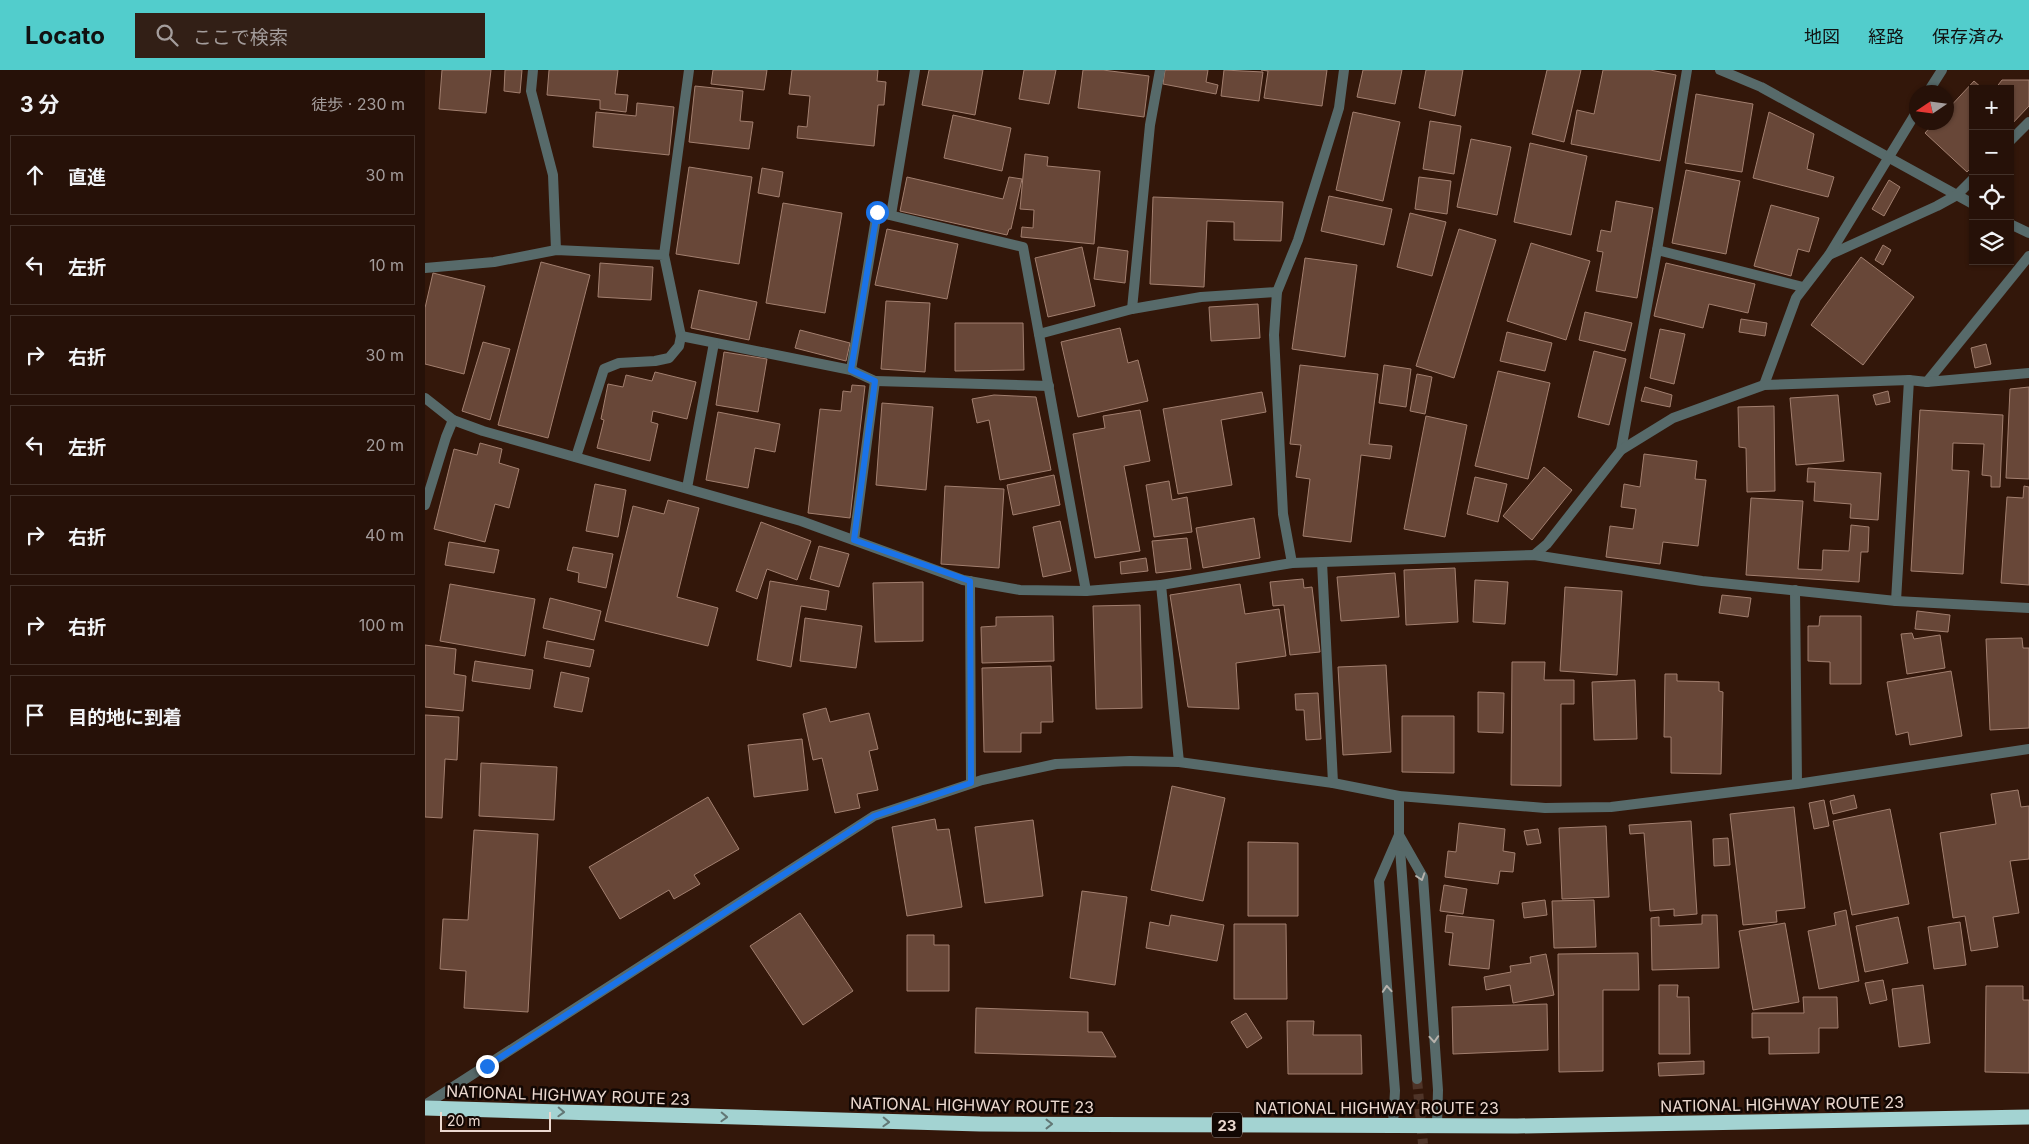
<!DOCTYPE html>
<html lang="ja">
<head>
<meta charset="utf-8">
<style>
	:root { --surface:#261108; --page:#321f16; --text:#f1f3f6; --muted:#a49d9c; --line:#423129; --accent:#52cdcc }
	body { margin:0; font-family:Inter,"Noto Sans JP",sans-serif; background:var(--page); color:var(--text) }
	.controls { position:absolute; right:15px; top:15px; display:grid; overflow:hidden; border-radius:0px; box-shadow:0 1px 4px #0004 }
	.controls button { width:45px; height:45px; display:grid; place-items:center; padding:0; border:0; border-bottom:1px solid var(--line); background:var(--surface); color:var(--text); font:25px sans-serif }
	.compass { position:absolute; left:1484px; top:15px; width:45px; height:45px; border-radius:50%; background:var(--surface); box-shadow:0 1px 4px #0004; rotate:257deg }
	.scale { position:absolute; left:15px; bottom:12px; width:111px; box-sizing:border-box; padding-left:5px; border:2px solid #ebd8cf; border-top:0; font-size:14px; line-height:18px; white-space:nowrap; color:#ebd8cf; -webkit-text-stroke:4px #120703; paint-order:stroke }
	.stop { position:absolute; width:15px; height:15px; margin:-11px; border:4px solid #1a73e8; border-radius:50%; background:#fff }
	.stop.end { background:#1a73e8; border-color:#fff; box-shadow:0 1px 5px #0008 }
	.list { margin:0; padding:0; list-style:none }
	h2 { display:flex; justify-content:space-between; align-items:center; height:65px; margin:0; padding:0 20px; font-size:21px }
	h2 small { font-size:16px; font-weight:400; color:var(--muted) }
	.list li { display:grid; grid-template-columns:32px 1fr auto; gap:15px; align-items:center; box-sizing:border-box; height:80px; margin:0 10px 10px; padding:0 10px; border:1px solid var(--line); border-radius:0px }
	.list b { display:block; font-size:19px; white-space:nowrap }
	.list em { font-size:16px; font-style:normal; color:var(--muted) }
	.icon { flex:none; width:28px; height:28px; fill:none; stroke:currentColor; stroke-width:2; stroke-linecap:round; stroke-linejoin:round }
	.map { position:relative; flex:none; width:1604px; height:1074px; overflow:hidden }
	header { display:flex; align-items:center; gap:30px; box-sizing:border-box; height:70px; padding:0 25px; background:var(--accent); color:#111 }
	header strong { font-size:24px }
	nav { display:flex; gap:28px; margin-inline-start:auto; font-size:18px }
	.search { width:350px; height:45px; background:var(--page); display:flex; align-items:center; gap:12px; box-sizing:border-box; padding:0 18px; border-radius:0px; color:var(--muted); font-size:19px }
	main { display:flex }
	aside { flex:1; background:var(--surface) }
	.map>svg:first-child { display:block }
	.building { fill:#684738; stroke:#a27f6f }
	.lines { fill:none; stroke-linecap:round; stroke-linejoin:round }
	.street-tunnel { stroke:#4f3428; stroke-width:10; stroke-dasharray:10 5; stroke-linecap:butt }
	.street { stroke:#576a6a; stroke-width:10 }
	.highway { stroke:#a3d3d2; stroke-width:15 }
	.oneway { stroke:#b7b2ac }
	.oneway2 { stroke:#627775 }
	.route { stroke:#1a73e8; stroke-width:6 }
	.labels { text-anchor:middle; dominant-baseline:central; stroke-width:5; stroke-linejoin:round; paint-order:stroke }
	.shield { fill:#120703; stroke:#aa9992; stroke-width:1 }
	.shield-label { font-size:15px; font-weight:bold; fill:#ebd8cf }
	.street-label { font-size:16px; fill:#ebd8cf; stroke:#120703 }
</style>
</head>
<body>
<header>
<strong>Locato</strong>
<div class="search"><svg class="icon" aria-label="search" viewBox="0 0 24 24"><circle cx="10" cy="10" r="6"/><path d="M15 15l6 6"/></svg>ここで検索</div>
<nav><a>地図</a><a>経路</a><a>保存済み</a></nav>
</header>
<main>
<aside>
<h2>3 分<small>徒歩 · 230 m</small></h2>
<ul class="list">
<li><svg class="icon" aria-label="ahead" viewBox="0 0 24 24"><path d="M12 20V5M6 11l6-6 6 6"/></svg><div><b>直進</b></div><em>30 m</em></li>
<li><svg class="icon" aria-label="left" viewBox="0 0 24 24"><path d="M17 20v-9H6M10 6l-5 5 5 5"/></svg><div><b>左折</b></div><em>10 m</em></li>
<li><svg class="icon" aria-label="right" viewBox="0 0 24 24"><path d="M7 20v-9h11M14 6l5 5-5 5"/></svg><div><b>右折</b></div><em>30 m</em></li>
<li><svg class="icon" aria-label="left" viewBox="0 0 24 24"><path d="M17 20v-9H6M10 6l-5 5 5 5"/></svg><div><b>左折</b></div><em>20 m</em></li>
<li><svg class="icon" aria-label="right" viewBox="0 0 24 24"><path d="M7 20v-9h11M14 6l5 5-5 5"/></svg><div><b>右折</b></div><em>40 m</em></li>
<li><svg class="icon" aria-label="right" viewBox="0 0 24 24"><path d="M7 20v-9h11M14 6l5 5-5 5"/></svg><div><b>右折</b></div><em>100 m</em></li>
<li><svg class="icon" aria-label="arrive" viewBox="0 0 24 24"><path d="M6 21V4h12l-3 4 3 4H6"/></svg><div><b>目的地に到着</b></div></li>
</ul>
</aside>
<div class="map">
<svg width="1604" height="1074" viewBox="0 0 1604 1074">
	<rect width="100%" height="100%" fill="#33170a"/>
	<g class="building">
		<path d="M17 0H66L61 43 14 39Z"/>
		<path d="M80 0H97L95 23 79 21Z"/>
		<path d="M124 0H193L190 24 203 25 201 42 175 39V30L122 25Z"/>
		<path d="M288 0H342L339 20 286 14Z"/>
		<path d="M367 0H453L452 11 461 12 459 35H453L449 76 372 68 373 56 382 57 385 26 364 24Z"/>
		<path d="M504 0H558L550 45 497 35Z"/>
		<path d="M599 0H631L624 34 594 29Z"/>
		<path d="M658 0H678L724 6 719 47 653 38Z"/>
		<path d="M740 0H783L781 12 793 15 791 24 738 14Z"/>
		<path d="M799 0 838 2 834 31 796 26Z"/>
		<path d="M836 0H902L897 36 839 28 843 1Z"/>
		<path d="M938 0H977L970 34 932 27Z"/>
		<path d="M1001 0H1038L1030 46 994 38Z"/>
		<path d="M1122 0H1156L1139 72 1107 64Z"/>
		<path d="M1178 0H1225L1251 5 1235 91 1146 74 1152 40 1169 44Z"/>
		<path d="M1577 10H1604V36L1585 56V19H1570Z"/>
		<path d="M1549 11 1558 19H1548V96L1542 102 1500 63 1510 52H1522V40Z"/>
		<path d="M270 16 318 21 315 51 328 52 324 79 264 72Z"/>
		<path d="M1271 24 1328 34 1317 102 1260 93Z"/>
		<path d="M212 33 249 37 244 85 168 77 171 42 211 46Z"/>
		<path d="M928 42 975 52 958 131 911 120Z"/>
		<path d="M1344 42 1389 64 1382 99 1409 107 1403 127 1328 108Z"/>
		<path d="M528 45 586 58 577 101 519 88Z"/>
		<path d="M1005 51 1036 56 1029 104 998 99Z"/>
		<path d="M1046 69 1086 77 1072 145 1032 137Z"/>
		<path d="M1105 73 1162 86 1146 165 1089 152Z"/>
		<path d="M600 84 623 87 622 96 675 101 669 174 596 167 597 157 608 158 609 140 595 139Z"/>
		<path d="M264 97 327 107 314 194 251 184Z"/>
		<path d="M337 98 358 102 354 127 333 123Z"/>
		<path d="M1261 100 1315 111 1301 184 1247 173Z"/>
		<path d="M482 107 578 129 584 107 597 109 586 159H584L582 165 475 141Z"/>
		<path d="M994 107 1026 111 1022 144 990 139Z"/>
		<path d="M1464 110 1475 117 1459 146 1447 139Z"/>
		<path d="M904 126 967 139 959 175 896 161Z"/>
		<path d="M728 127 858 132 856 171 809 170V152L782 151 779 217 725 214Z"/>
		<path d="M1191 131 1228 138 1212 228 1171 221 1178 182 1172 181 1176 160 1186 162Z"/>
		<path d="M358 133 417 143 400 243 341 233Z"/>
		<path d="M1346 135 1394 148 1384 182 1373 179 1366 206 1329 196Z"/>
		<path d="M985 143 1021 152 1007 206 972 197Z"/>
		<path d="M462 159 533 174 522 229 450 215Z"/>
		<path d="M1034 159 1071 170 1029 308 991 296Z"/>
		<path d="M1106 173 1165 191 1141 270 1082 251Z"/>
		<path d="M1458 175 1466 180 1458 195 1450 190Z"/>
		<path d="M657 177 670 236 623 247 610 188Z"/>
		<path d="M673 177 703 181 700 213 669 209Z"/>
		<path d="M1436 187 1489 227 1438 295 1386 255Z"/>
		<path d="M880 188 932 195 920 287 867 279Z"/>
		<path d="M116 192 165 205 123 368 73 355Z"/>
		<path d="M175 193 228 197 226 230 173 227Z"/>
		<path d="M1241 193 1330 214 1323 243 1284 234 1278 258 1229 246Z"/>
		<path d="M8 203 60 216 39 304 0 294V238Z"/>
		<path d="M274 220 332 232 324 270 266 258Z"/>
		<path d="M461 231 505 233 500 302 456 299Z"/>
		<path d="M833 234 835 268 786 271 784 237Z"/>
		<path d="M1160 242 1207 253 1200 281 1154 270Z"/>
		<path d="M1316 249 1342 253 1340 266 1314 262Z"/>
		<path d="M530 253H598L599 300 530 301Z"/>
		<path d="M695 258 703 293 713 290 723 331 653 347 636 272Z"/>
		<path d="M1235 259 1260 264 1249 314 1225 308Z"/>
		<path d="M375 260 425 273 421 291 370 278Z"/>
		<path d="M1082 262 1127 273 1120 301 1075 291Z"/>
		<path d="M58 272 85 279 65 350 37 341Z"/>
		<path d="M1561 274 1566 294 1550 298 1546 278Z"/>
		<path d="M1169 281 1201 289 1184 355 1153 347Z"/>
		<path d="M299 282 342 289 333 342 291 335Z"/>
		<path d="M875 295 953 304 944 374 967 376 965 389 936 385 926 472 878 466 885 409 871 407 876 375 865 374Z"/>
		<path d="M959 295 986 299 981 337 954 333Z"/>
		<path d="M1073 301 1125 313 1103 409 1050 396Z"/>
		<path d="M230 302 271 312 262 349 228 341 226 352 233 354 225 391 172 378 179 350 176 349 183 314 198 317 201 305 227 311Z"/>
		<path d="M992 304 1007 307 1000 344 985 341Z"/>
		<path d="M427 315 440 316 425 448 383 443 395 339 416 341 418 321 426 322Z"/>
		<path d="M1220 317 1247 325 1245 337 1216 331Z"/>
		<path d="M1604 317V409L1581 408 1585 319Z"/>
		<path d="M1463 321 1465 332 1451 335 1448 325Z"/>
		<path d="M837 322 841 342 796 350 807 415 753 424 738 339Z"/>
		<path d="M569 325 611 327 626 400 575 410 564 350 552 353 547 329Z"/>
		<path d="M1413 325 1419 391 1371 395 1365 328Z"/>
		<path d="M457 333 508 337 501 420 451 415Z"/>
		<path d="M1349 336 1350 421 1322 422 1321 378 1314 377 1313 337Z"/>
		<path d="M715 340 725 391 699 396 715 481 670 488 648 364 680 358 678 346Z"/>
		<path d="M1495 340 1578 345 1575 417H1566V406L1557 405 1559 374 1528 373 1527 400 1544 401 1538 504 1486 501Z"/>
		<path d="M293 342 355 354 350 382 330 378 323 418 281 410Z"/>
		<path d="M1001 346 1042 355 1020 467 979 459Z"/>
		<path d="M55 373 77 379 74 393 94 399 84 438 70 434 60 472 9 459 29 379 52 385Z"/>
		<path d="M1219 384 1272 391 1270 409 1281 410 1273 476 1238 472 1235 494 1181 487 1185 456 1208 459 1211 439 1196 437 1199 414 1215 417Z"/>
		<path d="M1119 397 1147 420 1107 470 1078 446Z"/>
		<path d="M1383 398 1456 403 1453 450 1425 448 1426 434 1389 431 1390 412H1382Z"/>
		<path d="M629 405 635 435 588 445 582 415Z"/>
		<path d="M1050 407 1082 414 1073 452 1042 444Z"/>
		<path d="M744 411 747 430 762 427 767 462 729 467 721 415Z"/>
		<path d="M170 414 201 420 193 467 161 461Z"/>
		<path d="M520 416 579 419 574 498 516 494Z"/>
		<path d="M1599 416 1604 417V515L1576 513 1582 427 1598 428Z"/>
		<path d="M1326 428 1378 431 1373 499 1397 500 1398 480 1424 481 1426 455 1444 457 1443 482H1436L1434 512 1321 505Z"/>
		<path d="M243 430 274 438 252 527 293 538 283 576 180 551 208 436 239 444Z"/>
		<path d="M829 448 835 488 778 498 771 458Z"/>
		<path d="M635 451 646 501 618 507 608 457Z"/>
		<path d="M336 452 386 471 372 510 342 499 332 529 311 521Z"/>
		<path d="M762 468 766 499 731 503 727 471Z"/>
		<path d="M24 472 74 480 69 503 20 495Z"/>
		<path d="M394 476 424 484 414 517 385 509Z"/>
		<path d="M148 477 188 484 181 518 153 512 154 503 142 500Z"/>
		<path d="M721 488 723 501 696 504 695 492Z"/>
		<path d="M1030 498 1033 552 981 555 979 500Z"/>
		<path d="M970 503 974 547 916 551 912 507Z"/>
		<path d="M878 509 879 518 887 517 895 582 865 585 859 535 848 536 845 512Z"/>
		<path d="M1050 510 1083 512 1080 554 1048 552Z"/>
		<path d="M345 511 404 521 401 540 376 536 366 597 332 590Z"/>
		<path d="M498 512V571L450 572 448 513Z"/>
		<path d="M25 514 110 529 100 586 15 571Z"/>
		<path d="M815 514 820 544 854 539 861 586 811 593 814 639 763 637 745 525Z"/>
		<path d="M1140 517 1197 521 1192 605 1135 601Z"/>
		<path d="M1297 525 1326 528 1323 547 1294 543Z"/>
		<path d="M125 528 176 541 169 570 118 558Z"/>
		<path d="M715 535 717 638 671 639 668 536Z"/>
		<path d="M1492 541 1525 545 1523 562 1490 559Z"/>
		<path d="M628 546 629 591 557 593 556 557 571 556V547Z"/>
		<path d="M1395 546H1436V614H1405V592L1383 591V556H1394Z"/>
		<path d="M380 548 437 556 431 598 375 591Z"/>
		<path d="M1487 563 1489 569 1515 565 1520 598 1482 604 1476 564Z"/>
		<path d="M1597 568 1598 578H1604V658L1565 660 1561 569Z"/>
		<path d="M122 571 169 580 165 597 119 588Z"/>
		<path d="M0 575 31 579 29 604 41 606 38 641 0 637Z"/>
		<path d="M50 591 108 600 105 619 47 611Z"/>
		<path d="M1087 592H1120L1119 610H1149V634H1136V716L1086 715Z"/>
		<path d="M961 595 966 682 918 685 913 597Z"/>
		<path d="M626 596 628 652H616V663H596V682H559L557 598Z"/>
		<path d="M1526 601 1537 666 1485 675 1483 662 1471 665 1462 612Z"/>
		<path d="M136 602 164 608 157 642 129 637Z"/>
		<path d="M1240 604H1252V611L1294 612V621L1298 622 1296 704 1246 703V667H1239Z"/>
		<path d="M1210 610 1212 669 1169 670 1167 612Z"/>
		<path d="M1053 622 1079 623 1078 663 1053 662Z"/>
		<path d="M893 623 896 669 881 670 879 640H871L870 624Z"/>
		<path d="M401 638 405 652 444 643 453 679 444 681 453 720 432 724 435 738 410 743 397 688 388 690 378 644Z"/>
		<path d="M0 645 34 647 32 690 20 689 17 748 0 747Z"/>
		<path d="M977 646H1029V703L977 702Z"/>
		<path d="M377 669 383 720 329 727 323 675Z"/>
		<path d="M56 693 132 697 129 750 54 746Z"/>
		<path d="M747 716 800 728 778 831 726 820Z"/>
		<path d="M1593 720 1596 737 1604 736V789L1585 791 1594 843 1568 847 1573 877 1546 881 1540 846 1528 848 1515 763 1571 754 1566 724Z"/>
		<path d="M1429 725 1432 738 1408 744 1405 731Z"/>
		<path d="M283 727 314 779 269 805 275 814 249 829 244 820 195 849 164 797Z"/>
		<path d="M1399 730 1404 756 1389 759 1384 733Z"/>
		<path d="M1369 737 1380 838 1351 841 1352 852 1318 855 1305 744Z"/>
		<path d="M1465 739 1484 834 1427 845 1408 751Z"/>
		<path d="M510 749 512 760 524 759 537 837 482 846 467 757Z"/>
		<path d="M608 750 618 826 560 833 550 757Z"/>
		<path d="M1266 751 1272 844 1249 846V839L1225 841 1219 763 1205 764 1204 755Z"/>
		<path d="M1034 753 1080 759 1078 781 1090 783 1088 802 1075 801 1073 814 1020 807 1023 781 1031 782Z"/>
		<path d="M1181 756 1184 827 1137 829 1134 758Z"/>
		<path d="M1113 759 1116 773 1102 775 1099 761Z"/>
		<path d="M49 760 113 764 103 942 39 938 41 901 15 899 18 849 43 850Z"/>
		<path d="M1303 768 1305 795 1289 796 1288 769Z"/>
		<path d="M823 772 873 773V846H823Z"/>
		<path d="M1019 815 1042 819 1038 844 1015 841Z"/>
		<path d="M657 821 702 827 690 915 645 908Z"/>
		<path d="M1120 830 1122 845 1099 848 1097 833Z"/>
		<path d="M1169 830 1171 877 1129 878 1127 831Z"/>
		<path d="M1421 840 1434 911 1394 919 1383 861 1411 855 1409 843Z"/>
		<path d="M375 843 428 921 378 955 325 876Z"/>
		<path d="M746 845 799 855 792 891 721 878 725 852 744 856Z"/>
		<path d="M1022 845 1069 850 1064 899 1024 895 1028 863 1020 862Z"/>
		<path d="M1277 845H1292L1294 898 1227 900 1226 848 1234 847V856L1277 854Z"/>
		<path d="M1473 847 1483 893 1440 902 1431 856Z"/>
		<path d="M1535 852 1541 895 1509 899 1503 857Z"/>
		<path d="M1360 853 1374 932 1328 940 1314 861Z"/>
		<path d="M809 854H861L862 929H809Z"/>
		<path d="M482 865H509V875H524V921H482Z"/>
		<path d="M1213 883 1214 920H1178V1001L1134 1002 1133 884Z"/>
		<path d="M1121 884 1129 925 1088 933 1085 915 1061 920 1059 907 1086 902 1085 896 1106 893 1105 887Z"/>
		<path d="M1458 910 1462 930 1445 934 1440 913Z"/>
		<path d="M1234 915H1253L1252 927H1264L1265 984H1234Z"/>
		<path d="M1498 915 1505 973 1474 977 1467 919Z"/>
		<path d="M1561 916H1598V930H1604V1003L1560 1002Z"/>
		<path d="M1378 927H1412L1413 958H1394V983L1344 984V967L1327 968V943H1379Z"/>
		<path d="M1122 934 1123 980 1028 984 1027 937Z"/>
		<path d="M551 938 663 942V962H677L691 987 550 983Z"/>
		<path d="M821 943 837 968 822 978 806 952Z"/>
		<path d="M862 951H889L888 965H936L937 1004H863Z"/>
		<path d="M1279 991V1004L1234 1006 1233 993Z"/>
	</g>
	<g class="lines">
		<path class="street-tunnel" d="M992 1009 998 1074"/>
		<g class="street">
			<path d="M108 0 106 21 128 105 131 180"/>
			<path d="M1295 0 1336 17 1548 134"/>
			<path d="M1503 22 1517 0"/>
			<path d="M1585 71 1604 52"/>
			<path d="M466 145 490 0"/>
			<path d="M1585 154 1604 163"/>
			<path d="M1232 180 1378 217"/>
			<path d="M239 185 264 0"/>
			<path d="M1404 185 1512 136 1532 125 1548 109"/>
			<path d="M0 198 69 192 131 180 239 185 256 266 254 276 244 288 230 291 194 293 179 299 151 387"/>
			<path d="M707 239 725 55 735 0"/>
			<path d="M614 264 707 239 776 227 852 222"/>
			<path d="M256 266 426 300 452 142 598 177 661 521"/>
			<path d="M426 300 450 311 429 470"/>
			<path d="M450 311 624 316"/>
			<path d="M1502 312 1604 186"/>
			<path d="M1339 315 1371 228 1404 185 1492 41"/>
			<path d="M0 328 28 350 21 367 0 435"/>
			<path d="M28 350 58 361 376 451 538 510 595 520 661 521 736 515"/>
			<path d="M1196 380 1232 180 1262 0"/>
			<path d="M262 418 289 273"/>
			<path d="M1109 485 1122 474 1196 380 1248 348 1339 315 1484 310 1502 312 1604 303"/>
			<path d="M897 492 908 713"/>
			<path d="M867 493 858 444 849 265 852 222 873 170 914 38 919 0"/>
			<path d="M545 511 546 713"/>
			<path d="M1370 520 1372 714"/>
			<path d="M1471 531 1484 310"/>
			<path d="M754 692 736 515 867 493 1109 485 1277 511 1471 531 1604 538"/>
			<path d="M974 726V765L992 1009"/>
			<path d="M974 765 998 807 1013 1020 1012 1055"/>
			<path d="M0 1035 449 746 557 710 631 694 705 691 754 692 908 713 974 726 1120 738 1186 737 1372 714 1604 679"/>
			<path d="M968 1055 970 1021 954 811 974 765"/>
		</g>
		<path class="highway" d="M0 1038 555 1054 1092 1056 1604 1047"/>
	</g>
	<defs><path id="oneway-chevron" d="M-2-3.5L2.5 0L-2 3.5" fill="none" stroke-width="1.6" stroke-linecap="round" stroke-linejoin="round" transform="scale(1.25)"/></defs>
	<g class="oneway">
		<use href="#oneway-chevron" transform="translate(996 807) rotate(72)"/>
		<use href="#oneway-chevron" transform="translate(962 919) rotate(-94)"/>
		<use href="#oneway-chevron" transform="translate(1009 969) rotate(86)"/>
	</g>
	<g class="oneway2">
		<use href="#oneway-chevron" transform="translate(136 1042) rotate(2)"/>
		<use href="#oneway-chevron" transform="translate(299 1047) rotate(2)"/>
		<use href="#oneway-chevron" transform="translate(461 1052) rotate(2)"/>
		<use href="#oneway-chevron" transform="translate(624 1054)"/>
	</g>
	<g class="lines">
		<path class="route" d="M62 996 449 746 546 713 545 511 429 470 450 311 426 300 452 142"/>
	</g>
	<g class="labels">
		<rect class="shield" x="787" y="1042.5" width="30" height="25" rx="4"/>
		<g class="shield-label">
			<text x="802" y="1055">23</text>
		</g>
		<g class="street-label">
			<text transform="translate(143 1025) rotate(2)">NATIONAL HIGHWAY ROUTE 23</text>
			<text transform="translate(1357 1034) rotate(-1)">NATIONAL HIGHWAY ROUTE 23</text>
			<text transform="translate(547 1035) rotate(1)">NATIONAL HIGHWAY ROUTE 23</text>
			<text x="952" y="1038">NATIONAL HIGHWAY ROUTE 23</text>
		</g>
	</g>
</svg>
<div class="controls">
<button>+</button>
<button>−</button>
<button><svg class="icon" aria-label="locate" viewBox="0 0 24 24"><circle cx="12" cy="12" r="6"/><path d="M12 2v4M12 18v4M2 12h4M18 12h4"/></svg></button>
<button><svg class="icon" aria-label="layers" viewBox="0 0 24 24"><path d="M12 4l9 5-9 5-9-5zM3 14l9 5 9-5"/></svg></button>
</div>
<svg class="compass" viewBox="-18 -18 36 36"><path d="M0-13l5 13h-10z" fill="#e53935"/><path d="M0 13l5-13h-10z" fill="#a49d9c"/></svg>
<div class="scale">20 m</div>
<div class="stop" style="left:452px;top:142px"></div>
<div class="stop end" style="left:62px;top:996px"></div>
</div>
</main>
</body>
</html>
